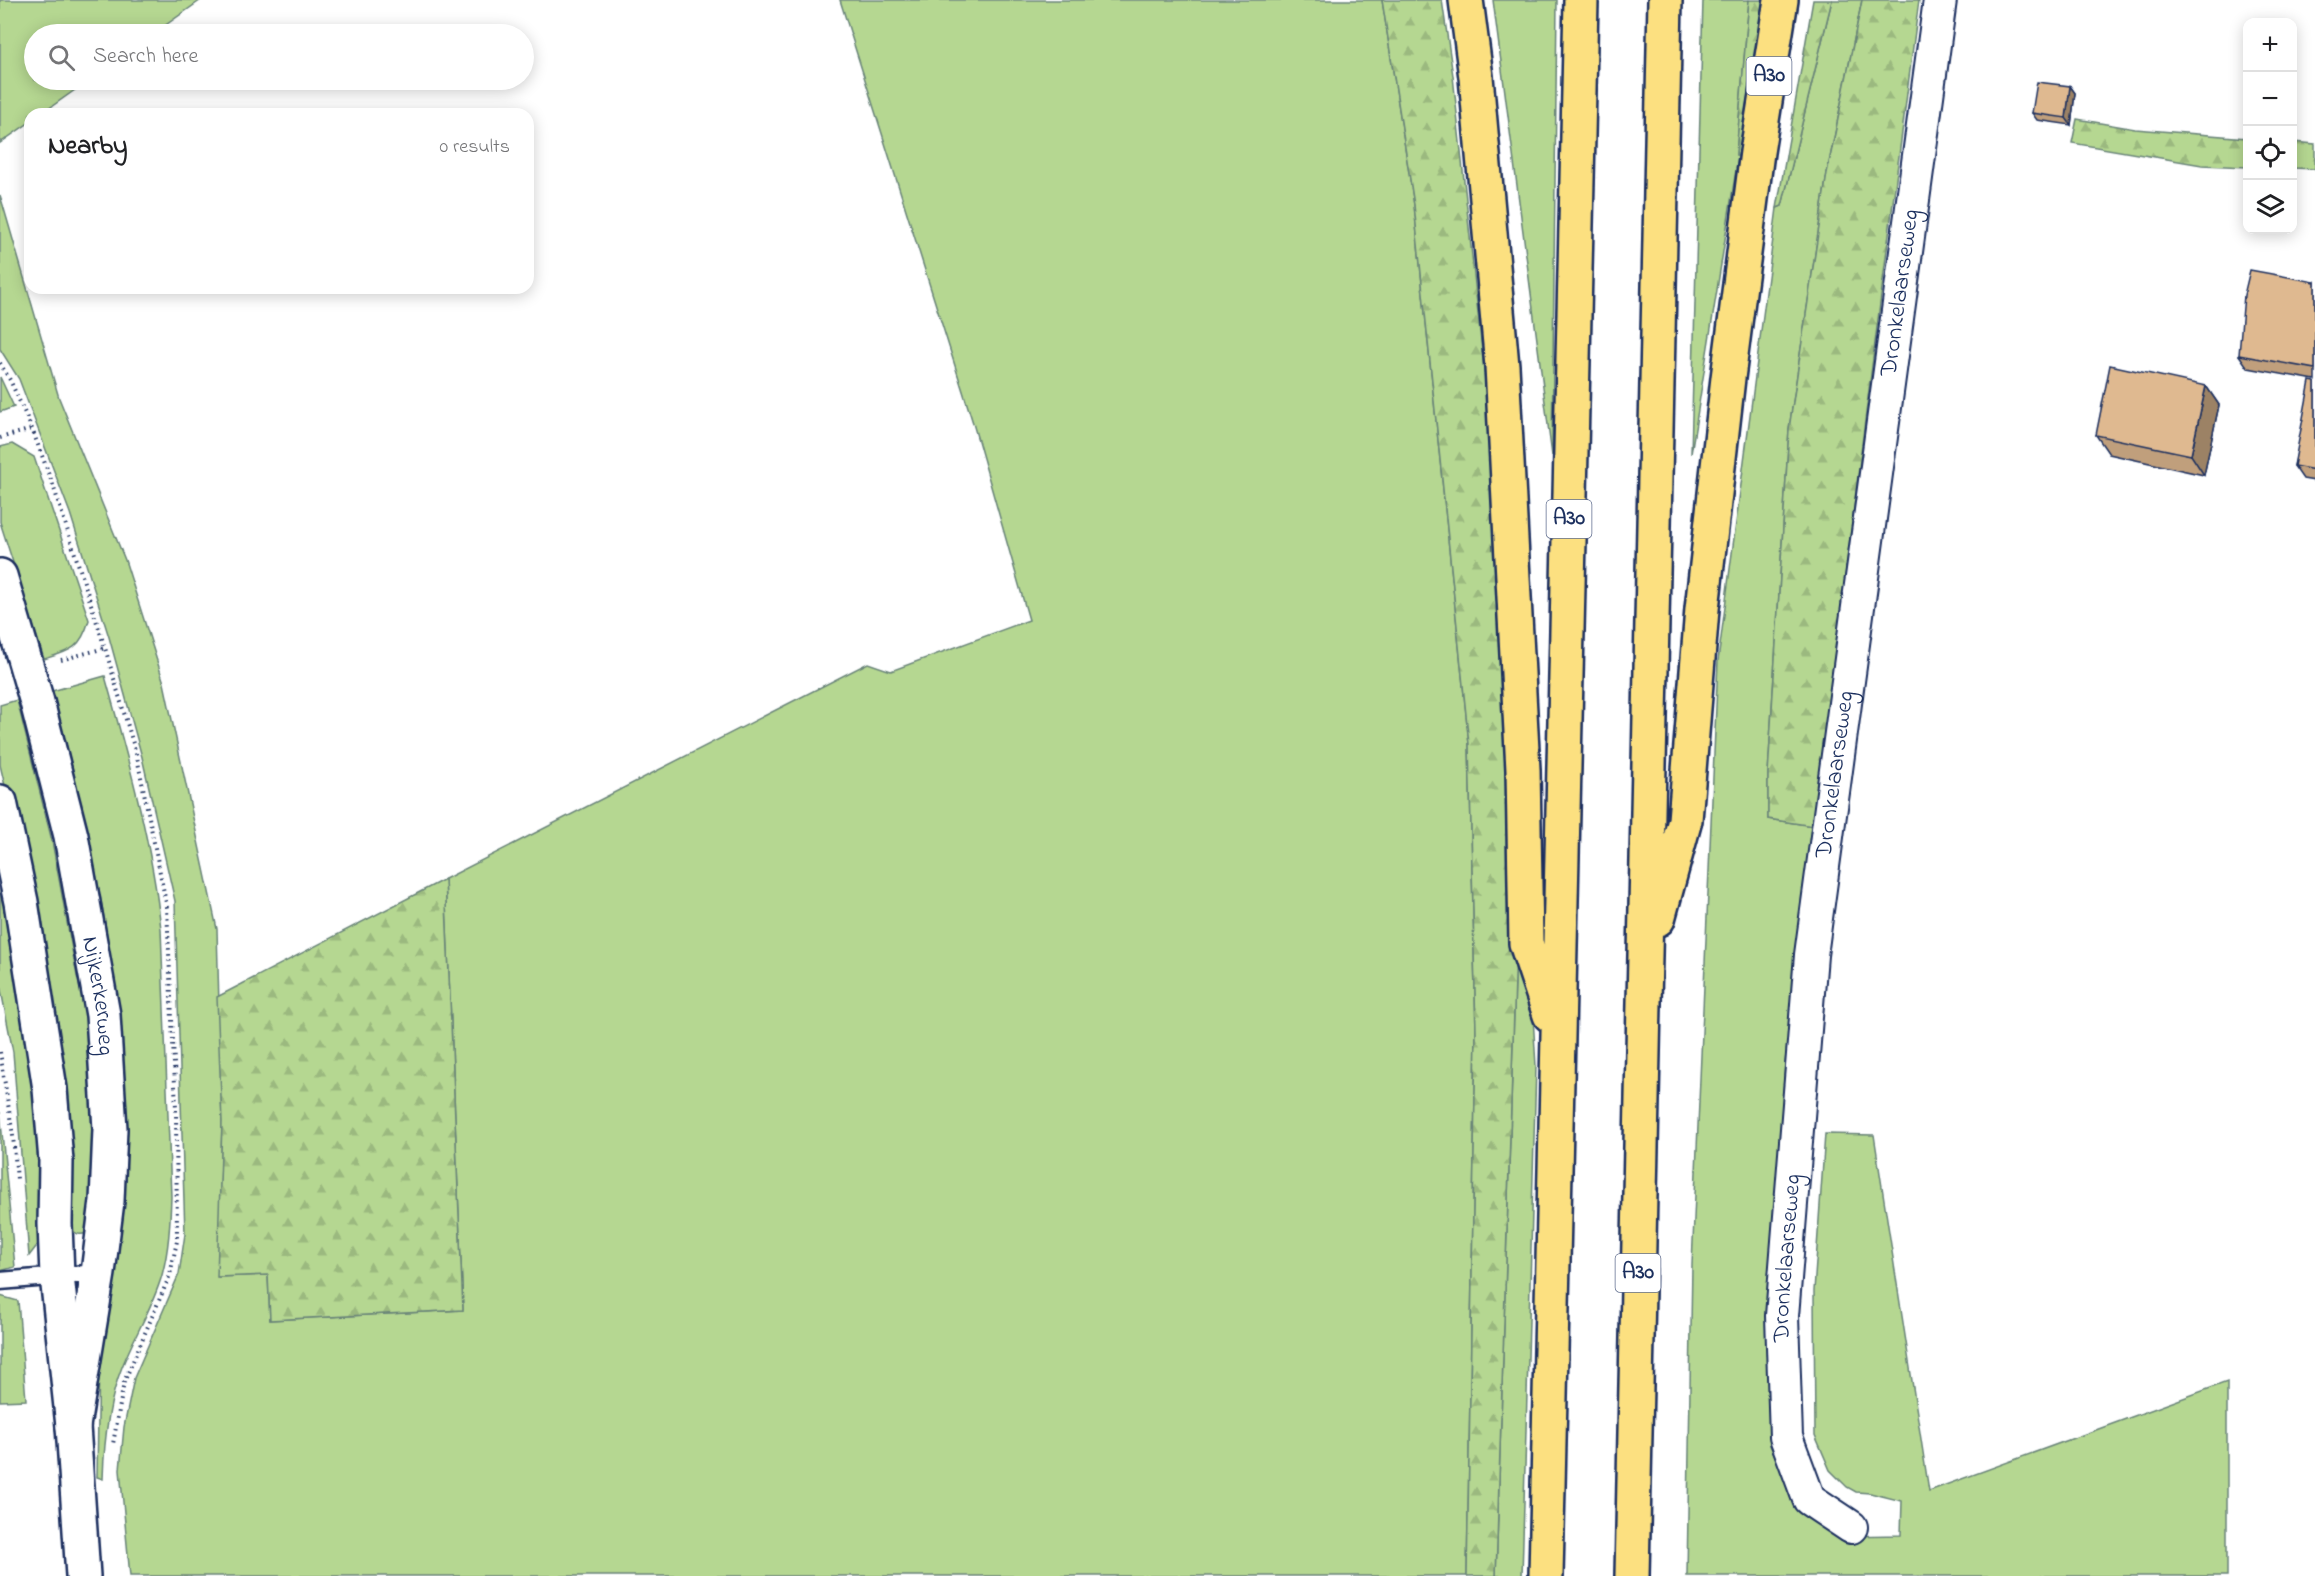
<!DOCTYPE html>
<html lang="en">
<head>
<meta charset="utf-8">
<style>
	:root { --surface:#fff; --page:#f2f2f2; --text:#202124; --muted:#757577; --line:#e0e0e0 }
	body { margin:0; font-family:"Indie Flower",sans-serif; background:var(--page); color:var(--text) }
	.controls { position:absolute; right:18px; top:18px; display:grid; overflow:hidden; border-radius:12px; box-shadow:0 3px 15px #0003 }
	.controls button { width:54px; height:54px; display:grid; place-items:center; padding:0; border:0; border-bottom:2px solid var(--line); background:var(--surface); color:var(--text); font:30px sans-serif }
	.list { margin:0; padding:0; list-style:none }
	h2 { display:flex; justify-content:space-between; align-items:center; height:78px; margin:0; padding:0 24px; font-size:26px }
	h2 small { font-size:20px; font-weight:400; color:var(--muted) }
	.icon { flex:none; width:33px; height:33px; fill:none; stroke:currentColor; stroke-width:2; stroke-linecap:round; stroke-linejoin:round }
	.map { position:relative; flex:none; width:2315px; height:1576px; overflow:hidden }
	.search { position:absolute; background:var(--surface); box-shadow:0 3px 15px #0003; left:24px; top:24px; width:510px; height:66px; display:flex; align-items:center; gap:15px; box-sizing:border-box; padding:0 21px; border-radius:33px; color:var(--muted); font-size:22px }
	.panel { position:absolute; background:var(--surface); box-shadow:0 3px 15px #0003; left:24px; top:108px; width:510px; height:186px; border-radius:18px }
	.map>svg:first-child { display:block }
	.grass { fill:#b5d791; stroke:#688378; stroke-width:1.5 }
	.forest { fill:url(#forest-firs); stroke:#688378; stroke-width:1.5 }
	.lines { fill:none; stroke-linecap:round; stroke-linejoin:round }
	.service-casing { stroke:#1b2f5e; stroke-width:21 }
	.minor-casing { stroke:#1b2f5e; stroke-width:36 }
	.tertiary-casing { stroke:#1b2f5e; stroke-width:38 }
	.motorway-casing { stroke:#1b2f5e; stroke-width:38 }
	.path { stroke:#1b2f5e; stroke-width:4; stroke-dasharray:1.5 4.5; stroke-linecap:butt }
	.service { stroke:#fff; stroke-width:16 }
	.minor { stroke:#fff; stroke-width:32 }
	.tertiary { stroke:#fff; stroke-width:33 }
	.motorway { stroke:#fce080; stroke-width:33 }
	.wall { fill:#c09f7c; stroke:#1b2f5e; stroke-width:1.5 }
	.shaded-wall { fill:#9c8265; stroke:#1b2f5e; stroke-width:1.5 }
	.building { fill:#dfb990; stroke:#1b2f5e; stroke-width:1.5 }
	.labels { text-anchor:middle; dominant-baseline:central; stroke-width:5; stroke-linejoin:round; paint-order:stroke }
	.shield { fill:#fff; stroke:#5f6d8e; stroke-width:1.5 }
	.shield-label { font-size:22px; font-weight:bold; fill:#1b2f5e }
	.street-label { font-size:24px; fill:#1b2f5e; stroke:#fff }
</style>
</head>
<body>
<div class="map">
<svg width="2315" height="1576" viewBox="0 0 2315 1576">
	<defs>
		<pattern id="forest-firs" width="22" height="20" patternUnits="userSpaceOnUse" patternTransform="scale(1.5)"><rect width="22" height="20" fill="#b5d791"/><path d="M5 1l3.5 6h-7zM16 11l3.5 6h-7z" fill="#9bb97f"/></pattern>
	</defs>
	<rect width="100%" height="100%" fill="#fff"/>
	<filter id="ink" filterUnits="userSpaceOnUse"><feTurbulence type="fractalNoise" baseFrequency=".0167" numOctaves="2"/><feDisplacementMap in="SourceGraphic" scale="12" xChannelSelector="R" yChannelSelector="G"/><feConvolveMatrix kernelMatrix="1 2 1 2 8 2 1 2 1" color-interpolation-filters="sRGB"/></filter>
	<g filter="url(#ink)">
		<g class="grass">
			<path d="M0 0H201L153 34H34V80H89L41 114H30V122L0 143Z"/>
			<path d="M840 0H1382L1414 205 1469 744 1476 1032 1467 1576H130L120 1470 124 1427 134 1378 179 1274 185 1234 175 901 142 757 109 637 70 513 19 379 0 349V195L59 398 125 560 164 683 217 929 222 1122 218 1277 268 1275 270 1320 463 1310 445 879 868 663 891 671 1029 620 973 423Z"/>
			<path d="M1493 0H1557L1552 456Z"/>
			<path d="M1703 0H1749L1736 155 1738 157 1691 454Z"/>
			<path d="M1832 0H1862L1827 173 1789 429 1768 774V819L1813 826 1785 1063 1770 1289V1445L1793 1496 1843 1536 1901 1535 1902 1501 1870 1493 1856 1492 1847 1487 1830 1470 1815 1435 1814 1291 1825 1134 1874 1135 1929 1491 2227 1382V1576H1687L1692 1265 1718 661 1777 208 1782 206Z"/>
			<path d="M0 377 14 407 0 412Z"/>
			<path d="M12 444 34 457 89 620C81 649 70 651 44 659L0 522V447Z"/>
			<path d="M1512 673 1536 1066 1522 1576H1496L1518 885Z"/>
			<path d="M105 676C128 759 152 843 161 929L171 1197C170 1224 169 1249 162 1275 153 1307 134 1336 122 1367 108 1402 104 1442 103 1479L97 1477 99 1356 118 1025C108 911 82 801 52 691Z"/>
			<path d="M17 700 52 841 77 976 90 1029 98 1091 90 1232C81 1236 76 1235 70 1228L17 836 0 765V705Z"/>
			<path d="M0 854 28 998 46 1234 29 1256 13 1052 0 985Z"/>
			<path d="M0 1112 15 1267 0 1271Z"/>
			<path d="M0 1296 18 1301 26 1400 0 1401Z"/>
		</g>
		<g class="forest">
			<path d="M1382 0H1442L1453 76 1507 588 1518 885 1496 1576H1467L1476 1032 1469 744 1414 205Z"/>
			<path d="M1749 0H1763L1738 157 1736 155Z"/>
			<path d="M1813 0H1832L1782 206 1777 208Z"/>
			<path d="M1862 0H1919L1813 826 1768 819V774L1789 429 1827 173Z"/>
			<path d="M2077 119 2135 129 2247 138V167L2202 165 2072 143Z"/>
			<path d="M2293 142 2315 144V169L2293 168Z"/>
			<path d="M445 879 463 1310 270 1320 268 1275 217 1277 222 1122 217 997Z"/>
		</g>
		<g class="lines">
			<defs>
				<path id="service" d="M0 1281 98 1273"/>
				<g id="minor">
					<path id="s1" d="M1851 1527 1809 1499 1786 1437 1782 1316 1811 955 1940 0"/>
				</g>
				<g id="tertiary">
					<path id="s2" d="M0 576 37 702 71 836 103 1015 110 1129 107 1201 98 1273 73 1426"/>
					<path d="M0 802 21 902 50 1089 56 1161 55 1224 57 1276 73 1426 83 1576"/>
				</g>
				<g id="motorway">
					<path d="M1466 0 1476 77 1502 366 1523 770 1526 943 1550 1015"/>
					<path d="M1658 919 1685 820 1702 609 1728 378 1757 152 1781 0"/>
					<path d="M1546 1576 1581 0"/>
					<path d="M1632 1576 1665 0"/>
				</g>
			</defs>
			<use href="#service" class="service-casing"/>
			<use href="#minor" class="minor-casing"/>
			<use href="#tertiary" class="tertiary-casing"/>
			<use href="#motorway" class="motorway-casing"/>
			<g class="path">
				<path d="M0 363 10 380 32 429 53 485 105 648 137 757 167 908 176 1108 177 1241 170 1275 124 1382 113 1444"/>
				<path d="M0 438 32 429"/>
				<path d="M61 660 105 648"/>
				<path d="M0 1052 13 1136 17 1179"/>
			</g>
			<use href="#service" class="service"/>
			<use href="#minor" class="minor"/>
			<use href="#tertiary" class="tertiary"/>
			<use href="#motorway" class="motorway"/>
		</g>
		<g class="wall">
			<path d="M2070 86 2075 93 2071 125 2037 120 2032 113Z"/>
			<path d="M2315 282V380L2248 368 2239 355Z"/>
			<path d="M2315 382V481L2303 479 2294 466Z"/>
			<path d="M2206 386 2219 405 2204 475 2109 454 2096 435Z"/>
		</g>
		<g class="shaded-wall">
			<path d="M2070 86 2075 93 2071 125 2066 118Z"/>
			<path d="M2206 386 2219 405 2204 475 2191 455Z"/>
		</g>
		<g class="building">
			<path d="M2037 82 2070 86 2066 118 2032 113Z"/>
			<path d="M2250 270 2315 282V369L2239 355 2244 295Z"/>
			<path d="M2110 365 2206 386 2191 455 2096 435Z"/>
			<path d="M2310 381 2315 382V470L2294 466Z"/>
		</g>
	</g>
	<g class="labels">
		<g class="shield">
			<rect x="1746.5" y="57" width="45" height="38" rx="4.5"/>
			<rect x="1546.5" y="500" width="45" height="38" rx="4.5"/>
			<rect x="1615.5" y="1254" width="45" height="38" rx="4.5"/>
		</g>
		<g class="shield-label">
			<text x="1769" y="76">A30</text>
			<text x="1569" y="519">A30</text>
			<text x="1638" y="1273">A30</text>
		</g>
		<g class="street-label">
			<text stroke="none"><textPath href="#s1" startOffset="1268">Dronkelaarseweg</textPath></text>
			<text stroke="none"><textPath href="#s1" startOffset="782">Dronkelaarseweg</textPath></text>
			<text stroke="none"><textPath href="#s2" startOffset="432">Nijkerkerweg</textPath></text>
			<text stroke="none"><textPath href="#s1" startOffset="296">Dronkelaarseweg</textPath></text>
		</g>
	</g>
</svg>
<div class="controls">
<button>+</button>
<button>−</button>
<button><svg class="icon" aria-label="locate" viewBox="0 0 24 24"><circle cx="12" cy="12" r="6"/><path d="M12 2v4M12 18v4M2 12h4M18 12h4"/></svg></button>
<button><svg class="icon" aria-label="layers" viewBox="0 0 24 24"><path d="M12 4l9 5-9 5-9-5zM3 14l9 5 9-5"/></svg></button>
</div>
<div class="search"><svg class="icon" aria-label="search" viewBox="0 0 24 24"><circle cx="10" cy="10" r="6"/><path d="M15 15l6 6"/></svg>Search here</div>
<section class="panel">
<h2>Nearby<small>0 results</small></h2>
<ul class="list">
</ul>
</section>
</div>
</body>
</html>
